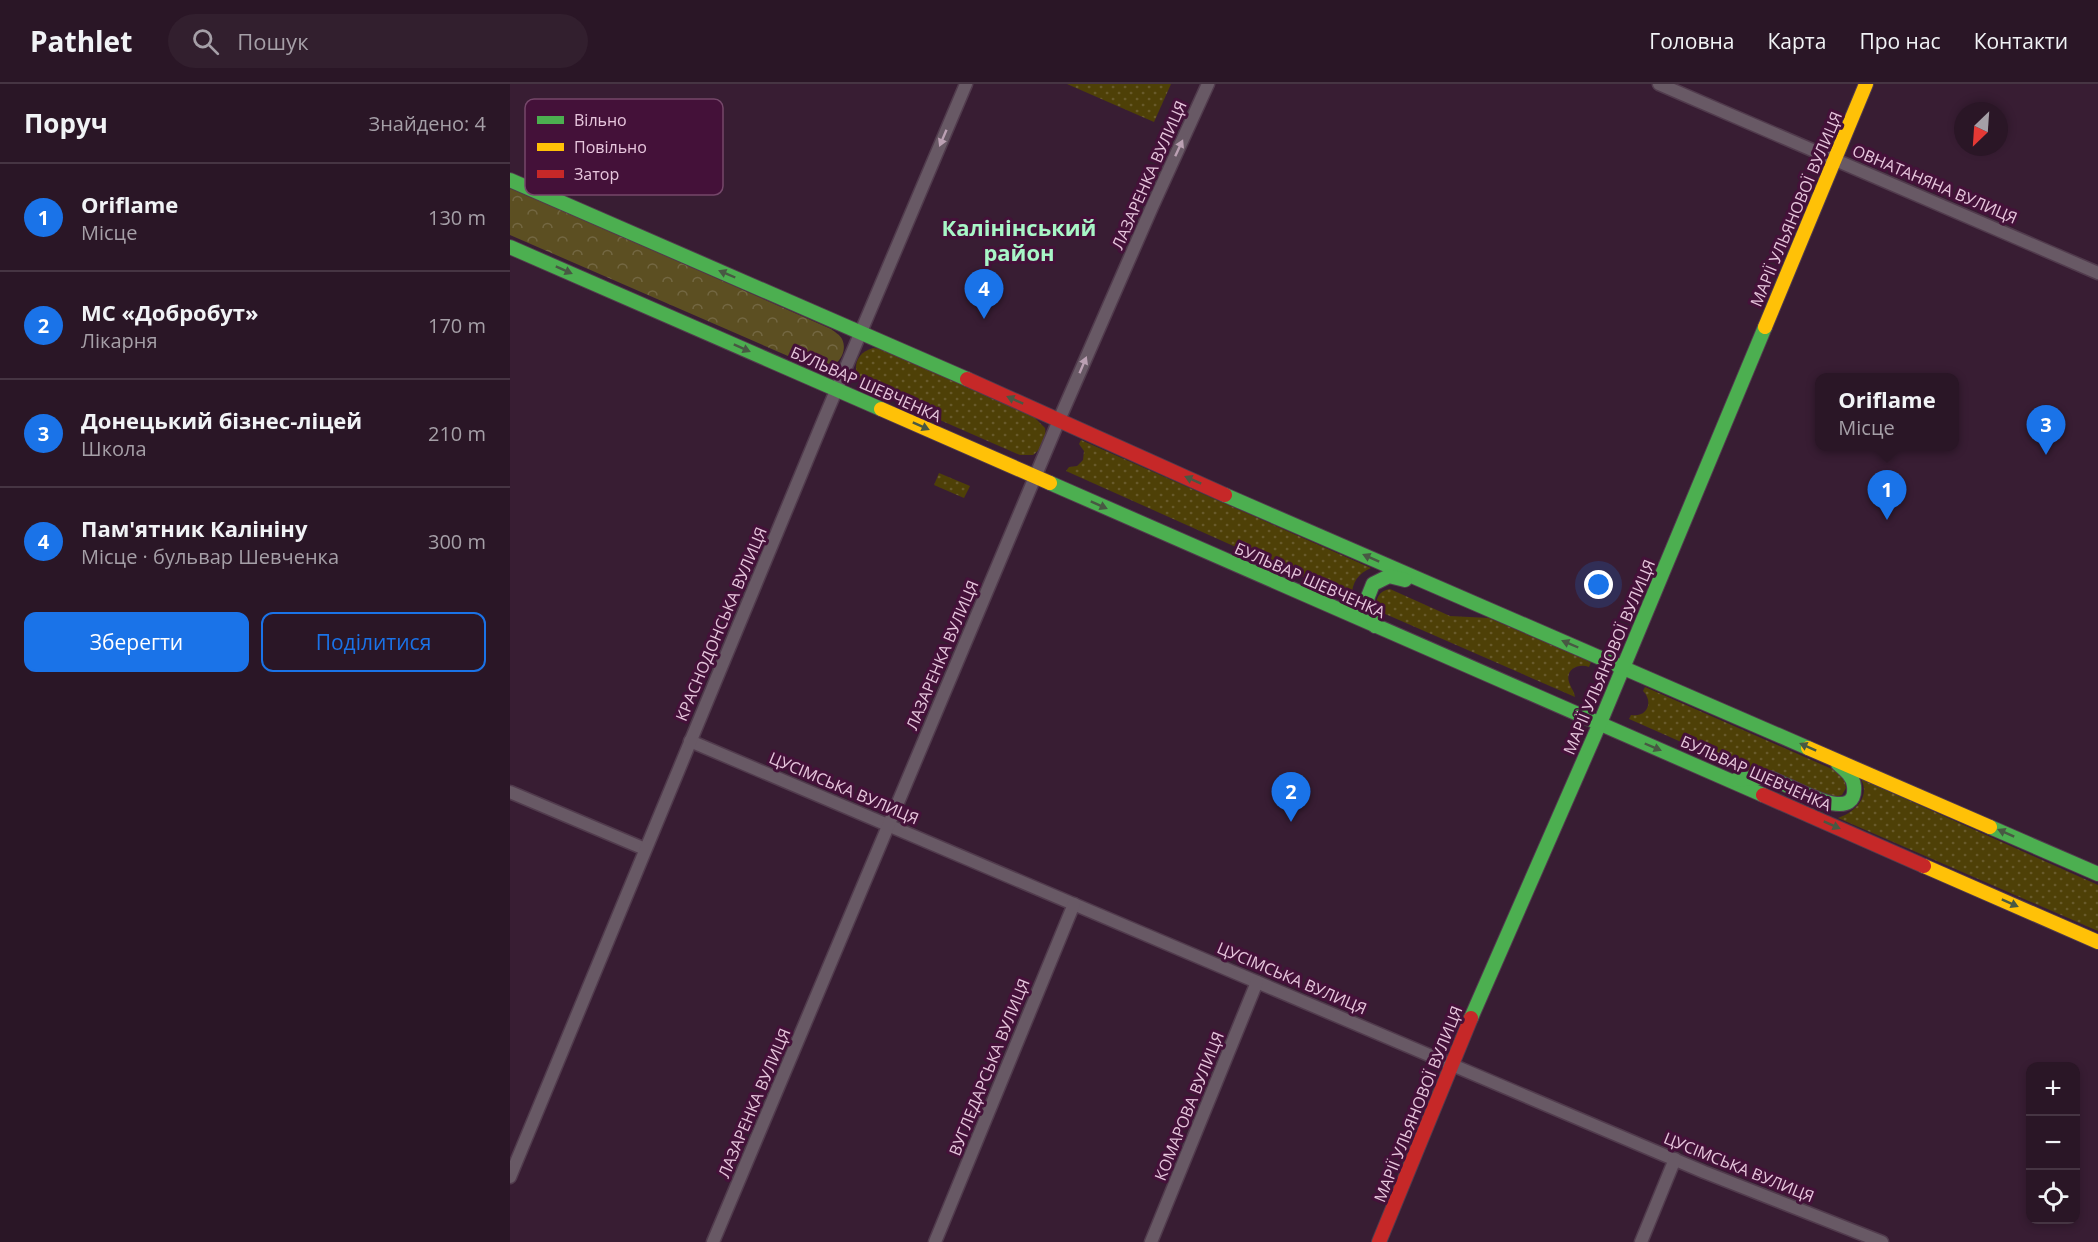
<!DOCTYPE html>
<html lang="uk">
<head>
<meta charset="utf-8">
<style>
	:root { --surface:#2a1626; --page:#321f2e; --text:#f1f3f6; --muted:#a59fa7; --line:#463543; --accent:#1a73e8 }
	body { margin:0; font-family:"Open Sans",sans-serif; background:var(--page); color:var(--text) }
	.controls { position:absolute; right:18px; bottom:18px; display:grid; overflow:hidden; border-radius:12px; box-shadow:0 3px 9px #0003 }
	.controls button { width:54px; height:54px; display:grid; place-items:center; padding:0; border:0; border-bottom:2px solid var(--line); background:var(--surface); color:var(--text); font:30px sans-serif }
	.compass { position:absolute; left:1444px; top:18px; width:54px; height:54px; border-radius:50%; background:var(--surface); box-shadow:0 3px 9px #0003; rotate:205deg }
	.you { position:absolute; left:1089px; top:501px; width:21px; height:21px; margin:-15px; border:4px solid #fff; border-radius:50%; background:#1a73e8; box-shadow:0 0 0 9px #1a73e833 }
	.badge { display:grid; place-items:center; width:39px; height:39px; border-radius:50%; background:var(--accent); color:#fff; font-size:20px; font-weight:700 }
	.pin { position:absolute; translate:-50% -50px; filter:drop-shadow(0 2px 3px #0008) }
	.pin::after { content:''; position:absolute; top:32px; width:21px; height:18px; background:inherit; clip-path:polygon(0 0,100% 0,50% 100%) }
	.popup { position:absolute; left:1305px; top:289px; width:144px; height:78px; box-sizing:border-box; display:grid; place-content:center; border-radius:12px; background:var(--surface); filter:drop-shadow(0 2px 4px #0005); font-size:20px; white-space:nowrap; color:var(--muted) }
	.popup b { font-size:22px; color:var(--text) }
	.popup::after { content:''; position:absolute; left:50%; top:100%; margin-left:-12px; border:12px solid transparent; border-top-color:var(--surface) }
	.list { margin:0; padding:0; list-style:none }
	h2 { display:flex; justify-content:space-between; align-items:center; height:78px; margin:0; padding:0 24px; font-size:26px }
	h2 small { font-size:20px; font-weight:400; color:var(--muted) }
	.list li { display:grid; grid-template-columns:39px 1fr auto; gap:18px; align-items:center; box-sizing:border-box; height:108px; padding:0 24px; border-top:2px solid var(--line) }
	.list b { display:block; font-size:22px; white-space:nowrap }
	.list p { margin:0; font-size:20px; white-space:nowrap; color:var(--muted) }
	.list em { font-size:20px; font-style:normal; color:var(--muted) }
	.actions { display:flex; gap:12px; padding:18px 24px }
	.actions a { flex:1; padding:14px 0; border:2px solid var(--accent); border-radius:12px; text-align:center; font-size:21px; color:var(--accent) }
	.actions .main { background:var(--accent); color:#fff }
	.icon { flex:none; width:33px; height:33px; fill:none; stroke:currentColor; stroke-width:2; stroke-linecap:round; stroke-linejoin:round }
	.map { position:relative; flex:none; width:1588px; height:1158px; overflow:hidden }
	header { display:flex; align-items:center; gap:36px; box-sizing:border-box; height:84px; padding:0 30px; background:var(--surface); border-bottom:2px solid var(--line) }
	header strong { font-size:28px }
	nav { display:flex; gap:33px; margin-inline-start:auto; font-size:21px }
	.search { width:420px; height:54px; background:var(--page); display:flex; align-items:center; gap:15px; box-sizing:border-box; padding:0 21px; border-radius:33px; color:var(--muted); font-size:22px }
	main { display:flex }
	aside { flex:1; background:var(--surface) }
	.map>svg:first-child { display:block }
	.green { fill:url(#green-dots) }
	.forest { fill:url(#forest-crowns) }
	.lines { fill:none; stroke-linecap:round; stroke-linejoin:round }
	.street-casing { stroke:#513b4d; stroke-width:15 }
	.fast-casing { stroke:#513b4d; stroke-width:16 }
	.slow-casing { stroke:#513b4d; stroke-width:16 }
	.jam-casing { stroke:#513b4d; stroke-width:16 }
	.street { stroke:#685965; stroke-width:12 }
	.fast { stroke:#4caf50; stroke-width:14 }
	.slow { stroke:#ffc107; stroke-width:14 }
	.jam { stroke:#c62828; stroke-width:14 }
	.oneway { fill:#bba0b3 }
	.oneway2 { fill:#485843 }
	.labels { text-anchor:middle; dominant-baseline:central; stroke-width:6; stroke-linejoin:round; paint-order:stroke }
	.street-label { font-size:16px; fill:#e7c6dd; stroke:#441139 }
	.district-label { font-size:22px; font-weight:bold; fill:#a8f6c7; stroke:#441139 }
	.key { fill:#441139; stroke:#75476a; stroke-width:1.5 }
	.key-label { font-size:16px; fill:#e7c6dd }
</style>
</head>
<body>
<header>
<strong>Pathlet</strong>
<div class="search"><svg class="icon" aria-label="search" viewBox="0 0 24 24"><circle cx="10" cy="10" r="6"/><path d="M15 15l6 6"/></svg>Пошук</div>
<nav><a>Головна</a><a>Карта</a><a>Про нас</a><a>Контакти</a></nav>
</header>
<main>
<aside>
<h2>Поруч<small>Знайдено: 4</small></h2>
<ul class="list">
<li><span class="badge">1</span><div><b>Oriflame</b><p>Місце</p></div><em>130 m</em></li>
<li><span class="badge">2</span><div><b>МС «Добробут»</b><p>Лікарня</p></div><em>170 m</em></li>
<li><span class="badge">3</span><div><b>Донецький бізнес-ліцей</b><p>Школа</p></div><em>210 m</em></li>
<li><span class="badge">4</span><div><b>Пам'ятник Калініну</b><p>Місце · бульвар Шевченка</p></div><em>300 m</em></li>
</ul>
<div class="actions"><a class="main">Зберегти</a><a>Поділитися</a></div>
</aside>
<div class="map">
<svg width="1588" height="1158" viewBox="0 0 1588 1158">
	<defs>
		<pattern id="green-dots" width="8" height="8" patternUnits="userSpaceOnUse" patternTransform="scale(1.5)"><rect width="8" height="8" fill="#4e4007"/><path d="M2 2h.1M6 6h.1" fill="none" stroke="#685a2b" stroke-width="1.8" stroke-linecap="round"/></pattern>
		<pattern id="forest-crowns" width="20" height="18" patternUnits="userSpaceOnUse" patternTransform="scale(1.5)"><rect width="20" height="18" fill="#5c4f22"/><path d="M2 6a3 3 0 1 1 6 0M12 15a3 3 0 1 1 6 0" fill="none" stroke="#736742"/></pattern>
	</defs>
	<rect width="100%" height="100%" fill="#381d33"/>
	<g class="green">
		<path d="M557 0H661L644 38Z"/>
		<path d="M363 264 372 265 524 333 535 344C537 355 532 364 523 371H510L359 305C341 293 341 270 363 264Z"/>
		<path d="M571 356 861 484C847 490 841 500 842 515L556 387 559 383 567 382 573 376 574 367 569 360Z"/>
		<path d="M429 389 460 402 454 414 424 401Z"/>
		<path d="M880 505 940 532 979 534 1081 578 1079 583C1069 579 1055 585 1059 598 1061 605 1064 606 1065 613L873 529 866 519C868 510 871 507 880 505Z"/>
		<path d="M1135 603 1331 689 1334 694 1336 704 1332 711 1325 713 1239 688 1126 638 1119 635 1121 631C1137 634 1144 618 1133 607Z"/>
		<path d="M1351 695 1588 801V847L1328 734C1344 729 1361 713 1351 695Z"/>
	</g>
	<path class="forest" d="M0 103 321 245C325 248 330 251 332 255 339 269 325 286 311 285 307 285 304 283 301 282L0 151Z"/>
	<g class="lines">
		<defs>
			<g id="street">
				<path d="M1149 0 1588 189"/>
				<path d="M180 657 1194 1088 1372 1158"/>
				<path d="M0 708 135 765"/>
				<path d="M0 1093 314 335 456 0"/>
				<path d="M203 1158 549 336 642 123 698 0"/>
				<path d="M425 1158 564 820"/>
				<path d="M641 1158 747 898"/>
				<path d="M1131 1158 1165 1075"/>
			</g>
			<g id="fast">
				<path d="M0 96 457 295"/>
				<path d="M0 163 371 325"/>
				<path d="M540 399 1253 711"/>
				<path d="M715 411 1298 664"/>
				<path d="M865 542 857 515 863 500 879 492 895 496"/>
				<path d="M1226 696C1236 695 1248 693 1259 694 1273 696 1348 746 1344 702 1343 692 1335 686 1328 680"/>
				<path d="M1480 743 1588 790"/>
				<path d="M961 934 1090 639 1255 243"/>
			</g>
			<g id="slow">
				<path d="M1255 243 1356 0"/>
				<path d="M371 325 540 399"/>
				<path d="M1298 664 1480 743"/>
				<path d="M1414 782 1588 858"/>
			</g>
			<g id="jam">
				<path d="M457 295 715 411"/>
				<path d="M1253 711 1414 782"/>
				<path d="M869 1158 961 934"/>
			</g>
		</defs>
		<use href="#street" class="street-casing"/>
		<use href="#fast" class="fast-casing"/>
		<use href="#slow" class="slow-casing"/>
		<use href="#jam" class="jam-casing"/>
		<use href="#street" class="street"/>
		<use href="#fast" class="fast"/>
		<use href="#slow" class="slow"/>
		<use href="#jam" class="jam"/>
	</g>
	<defs><path id="oneway-solid" d="M-6-.8H1V-3.2L6.5 0L1 3.2V.8H-6Z" transform="scale(1.5)"/></defs>
	<g class="oneway">
		<use href="#oneway-solid" transform="translate(433 54) rotate(113)"/>
		<use href="#oneway-solid" transform="translate(669 64) rotate(-65)"/>
		<use href="#oneway-solid" transform="translate(573 281) rotate(-67)"/>
	</g>
	<g class="oneway2">
		<use href="#oneway-solid" transform="translate(54 186) rotate(24)"/>
		<use href="#oneway-solid" transform="translate(217 190) rotate(-157)"/>
		<use href="#oneway-solid" transform="translate(232 264) rotate(24)"/>
		<use href="#oneway-solid" transform="translate(505 316) rotate(-156)"/>
		<use href="#oneway-solid" transform="translate(411 342) rotate(24)"/>
		<use href="#oneway-solid" transform="translate(683 396) rotate(-156)"/>
		<use href="#oneway-solid" transform="translate(589 421) rotate(24)"/>
		<use href="#oneway-solid" transform="translate(861 474) rotate(-156)"/>
		<use href="#oneway-solid" transform="translate(1060 560) rotate(-157)"/>
		<use href="#oneway-solid" transform="translate(1143 663) rotate(23)"/>
		<use href="#oneway-solid" transform="translate(1298 663) rotate(-156)"/>
		<use href="#oneway-solid" transform="translate(1322 741) rotate(24)"/>
		<use href="#oneway-solid" transform="translate(1496 749) rotate(-156)"/>
		<use href="#oneway-solid" transform="translate(1500 819) rotate(24)"/>
	</g>
	<g class="labels">
		<g class="street-label">
			<text transform="translate(639 91) rotate(-66)">ЛАЗАРЕНКА ВУЛИЦЯ</text>
			<text transform="translate(1425 100) rotate(23)">ОВНАТАНЯНА ВУЛИЦЯ</text>
			<text transform="translate(1286 125) rotate(-67)">МАРІЇ УЛЬЯНОВОЇ ВУЛИЦЯ</text>
			<text transform="translate(356 300) rotate(24)">БУЛЬВАР ШЕВЧЕНКА</text>
			<text transform="translate(800 496) rotate(24)">БУЛЬВАР ШЕВЧЕНКА</text>
			<text transform="translate(211 540) rotate(-67)">КРАСНОДОНСЬКА ВУЛИЦЯ</text>
			<text transform="translate(432 571) rotate(-67)">ЛАЗАРЕНКА ВУЛИЦЯ</text>
			<text transform="translate(1099 573) rotate(-67)">МАРІЇ УЛЬЯНОВОЇ ВУЛИЦЯ</text>
			<text transform="translate(1246 689) rotate(24)">БУЛЬВАР ШЕВЧЕНКА</text>
			<text transform="translate(334 704) rotate(23)">ЦУСІМСЬКА ВУЛИЦЯ</text>
			<text transform="translate(782 894) rotate(23)">ЦУСІМСЬКА ВУЛИЦЯ</text>
			<text transform="translate(479 983) rotate(-68)">ВУГЛЕДАРСЬКА ВУЛИЦЯ</text>
			<text transform="translate(244 1019) rotate(-67)">ЛАЗАРЕНКА ВУЛИЦЯ</text>
			<text transform="translate(908 1020) rotate(-68)">МАРІЇ УЛЬЯНОВОЇ ВУЛИЦЯ</text>
			<text transform="translate(679 1022) rotate(-68)">КОМАРОВА ВУЛИЦЯ</text>
			<text transform="translate(1229 1083) rotate(22)">ЦУСІМСЬКА ВУЛИЦЯ</text>
		</g>
		<g class="district-label">
			<text x="509" y="143">Калінінський<tspan x="509" dy="25">район</tspan></text>
		</g>
	</g>
	<rect x="15" y="15" width="198" height="96" rx="9" class="key"/>
	<rect x="27" y="32" width="27" height="8" fill="#4caf50"/>
	<rect x="27" y="59" width="27" height="8" fill="#ffc107"/>
	<rect x="27" y="86" width="27" height="8" fill="#c62828"/>
	<g class="key-label">
		<text x="64" y="42">Вільно</text>
		<text x="64" y="69">Повільно</text>
		<text x="64" y="96">Затор</text>
	</g>
</svg>
<div class="controls">
<button>+</button>
<button>−</button>
<button><svg class="icon" aria-label="locate" viewBox="0 0 24 24"><circle cx="12" cy="12" r="6"/><path d="M12 2v4M12 18v4M2 12h4M18 12h4"/></svg></button>
</div>
<svg class="compass" viewBox="-18 -18 36 36"><path d="M0-13l5 13h-10z" fill="#e53935"/><path d="M0 13l5-13h-10z" fill="#a59fa7"/></svg>
<div class="you"></div>
<div class="pin badge" style="left:1377px;top:436px">1</div>
<div class="popup"><b>Oriflame</b>Місце</div>
<div class="pin badge" style="left:781px;top:738px">2</div>
<div class="pin badge" style="left:1536px;top:371px">3</div>
<div class="pin badge" style="left:474px;top:235px">4</div>
</div>
</main>
</body>
</html>
